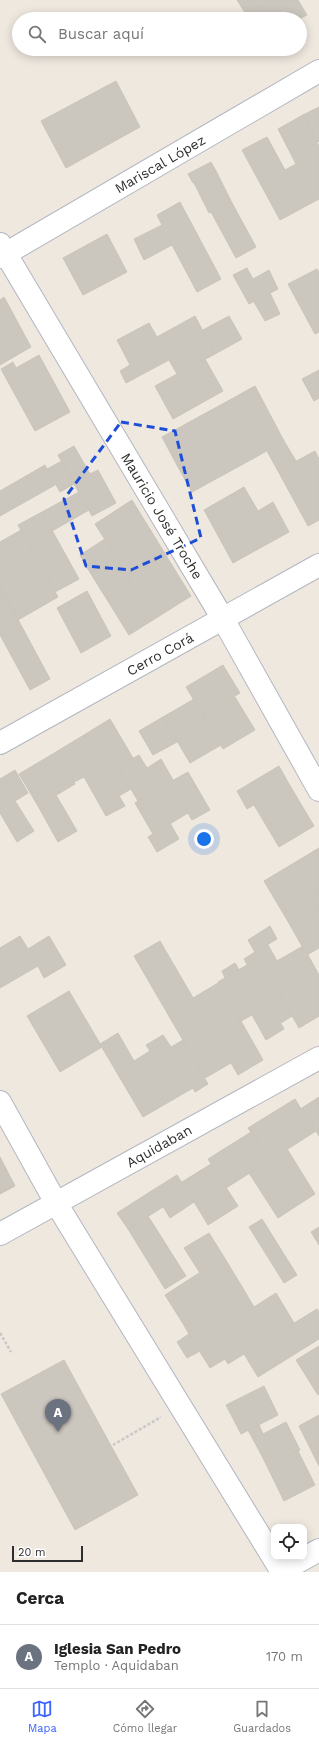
<!DOCTYPE html>
<html lang="es">
<head>
<meta charset="utf-8">
<style>
	:root { --surface:#fff; --page:#f6f6f6; --text:#222; --muted:#767676; --line:#e0e0e0; --accent:#3c64ff }
	body { margin:0; font-family:"Work Sans",sans-serif; background:var(--page); color:var(--text) }
	.controls { position:absolute; right:12px; bottom:12px; display:grid; overflow:hidden; border-radius:8px; box-shadow:0 2px 10px #0003 }
	.controls button { width:36px; height:36px; display:grid; place-items:center; padding:0; border:0; border-bottom:1px solid var(--line); background:var(--surface); color:var(--text); font:20px sans-serif }
	.scale { position:absolute; left:12px; bottom:10px; width:71px; box-sizing:border-box; padding-left:4px; border:2px solid #2d2d2d; border-top:0; font-size:11px; line-height:14px; white-space:nowrap; color:#2d2d2d; -webkit-text-stroke:3px #fff; paint-order:stroke }
	.you { position:absolute; left:204px; top:839px; width:14px; height:14px; margin:-10px; border:3px solid #fff; border-radius:50%; background:#1a73e8; box-shadow:0 0 0 6px #1a73e833 }
	.badge { display:grid; place-items:center; width:26px; height:26px; border-radius:50%; background:var(--accent); color:#fff; font-size:13px; font-weight:700 }
	.pin { position:absolute; translate:-50% -33px; filter:drop-shadow(0 1px 2px #0008) }
	.pin::after { content:''; position:absolute; top:21px; width:14px; height:12px; background:inherit; clip-path:polygon(0 0,100% 0,50% 100%) }
	.list { margin:0; padding:0; list-style:none }
	h2 { display:flex; justify-content:space-between; align-items:center; height:52px; margin:0; padding:0 16px; font-size:17px }
	h2 small { font-size:13px; font-weight:400; color:var(--muted) }
	.list li { display:grid; grid-template-columns:26px 1fr auto; gap:12px; align-items:center; box-sizing:border-box; height:64px; padding:0 16px; border-top:1px solid var(--line) }
	.list b { display:block; font-size:15px; white-space:nowrap }
	.list p { margin:0; font-size:13px; white-space:nowrap; color:var(--muted) }
	.list em { font-size:13px; font-style:normal; color:var(--muted) }
	.icon { flex:none; width:22px; height:22px; fill:none; stroke:currentColor; stroke-width:2; stroke-linecap:round; stroke-linejoin:round }
	.map { position:relative; flex:none; width:319px; height:1572px; overflow:hidden }
	.search { position:absolute; background:var(--surface); box-shadow:0 2px 10px #0003; left:12px; right:12px; top:12px; height:44px; display:flex; align-items:center; gap:10px; box-sizing:border-box; padding:0 14px; border-radius:22px; color:var(--muted); font-size:15px }
	.sheet { height:116px; background:var(--surface) }
	nav { display:flex; justify-content:space-around; align-items:center; box-sizing:border-box; height:56px; border-top:1px solid var(--line); background:var(--surface); font-size:11px; color:var(--muted) }
	nav a { display:grid; justify-items:center; gap:2px }
	nav .on { color:var(--accent) }
	.map>svg:first-child { display:block }
	.building { fill:#cbc6be; stroke:#cbc4b9 }
	.lines { fill:none; stroke-linecap:round; stroke-linejoin:round }
	.minor-casing { stroke:#b3b6c1; stroke-width:24 }
	.path { stroke:#c8c8c8; stroke-width:2.5; stroke-dasharray:3 2; stroke-linecap:butt }
	.minor { stroke:#fff; stroke-width:22 }
	.marked { fill:none; stroke:#1d4ed8; stroke-width:3; stroke-dasharray:8 5; stroke-linejoin:round }
	.labels { text-anchor:middle; dominant-baseline:central; stroke-width:3.5; stroke-linejoin:round; paint-order:stroke }
	.street-label { font-size:14px; fill:#2d2d2d; stroke:#fff }
</style>
</head>
<body>
<div class="map">
<svg width="319" height="1572" viewBox="0 0 319 1572">
	<rect width="100%" height="100%" fill="#efe8df"/>
	<g class="building">
		<path d="M237 0H272L247 16Z"/>
		<path d="M272 0H298L307 15 299 19H241Z"/>
		<path d="M116 81 140 127 66 168 41 121Z"/>
		<path d="M319 107V141L317 142 303 115Z"/>
		<path d="M303 115 319 146V199L280 220 242 150 267 137 285 170 296 164 278 129Z"/>
		<path d="M211 162 216 171 193 183 188 174Z"/>
		<path d="M216 171 231 201 209 213 194 183Z"/>
		<path d="M231 201 256 247 236 258 211 212Z"/>
		<path d="M180 202 221 279 197 292 172 245 144 260 134 239 162 225 157 215Z"/>
		<path d="M107 234 127 272 83 295 63 258Z"/>
		<path d="M247 268 253 279 269 270 278 289 249 304 233 275Z"/>
		<path d="M317 269 319 272V332L315 334 288 284Z"/>
		<path d="M270 293 280 314 265 321 254 302Z"/>
		<path d="M4 297 31 347 0 365V300Z"/>
		<path d="M195 316 215 354 177 374 169 360 126 383 120 371 130 365 117 340 149 323 157 337Z"/>
		<path d="M229 316 242 339 215 354 203 330Z"/>
		<path d="M39 355 70 412 35 431 1 369 13 362 16 368Z"/>
		<path d="M205 359 223 391 173 419 155 386Z"/>
		<path d="M319 370V398L314 401 302 379Z"/>
		<path d="M255 386 284 441 256 457 226 402Z"/>
		<path d="M226 402 242 432 178 467 162 437Z"/>
		<path d="M242 432 256 457 192 492 178 467Z"/>
		<path d="M284 441 296 461 278 471 267 451Z"/>
		<path d="M74 446 90 474 98 470 116 503 92 516 58 455Z"/>
		<path d="M315 451 319 459V520L308 526 278 471Z"/>
		<path d="M62 461 74 484 60 492 47 469Z"/>
		<path d="M45 465 55 485 0 516V491Z"/>
		<path d="M244 487 258 511 273 502 289 532 233 563 204 510Z"/>
		<path d="M79 492 89 510 52 531 42 512Z"/>
		<path d="M132 500 191 596 129 635 106 598 132 582 95 524Z"/>
		<path d="M42 512 79 579 55 592 18 525Z"/>
		<path d="M21 530 58 597 18 620 0 588V542Z"/>
		<path d="M105 539 112 550 86 566 80 555Z"/>
		<path d="M112 550 132 582 106 598 86 566Z"/>
		<path d="M0 588 15 614 0 623Z"/>
		<path d="M87 591 111 636 81 653 57 608Z"/>
		<path d="M15 614 50 679 30 690 0 635V623Z"/>
		<path d="M223 665 240 693 203 715 186 687Z"/>
		<path d="M235 697 255 730 223 749 203 715Z"/>
		<path d="M194 699 221 745 190 763 163 717Z"/>
		<path d="M163 717 177 742 153 755 139 731Z"/>
		<path d="M110 719 133 758 118 767 131 789 119 796 84 735Z"/>
		<path d="M84 735 125 806 106 816 84 777 74 782 56 752Z"/>
		<path d="M56 752 75 784 38 806 19 774Z"/>
		<path d="M139 755 147 768 161 759 173 780 138 801 118 767Z"/>
		<path d="M279 766 289 784 247 809 237 791Z"/>
		<path d="M15 770 28 793 15 801 34 831 17 842 0 813V779Z"/>
		<path d="M188 772 210 810 192 820 170 782Z"/>
		<path d="M170 782 188 813 153 834 135 803Z"/>
		<path d="M289 784 314 826 279 847 254 805Z"/>
		<path d="M56 795 77 831 58 842 38 806Z"/>
		<path d="M170 823 179 839 157 852 148 837Z"/>
		<path d="M319 848V892L283 913 264 881Z"/>
		<path d="M319 892V908L290 925 283 913Z"/>
		<path d="M319 908V948L307 955 290 925Z"/>
		<path d="M270 926 277 939 255 952 248 940Z"/>
		<path d="M20 936 28 949 49 936 66 965 44 978 38 966 0 988V948Z"/>
		<path d="M160 941 231 1063 205 1078 134 956Z"/>
		<path d="M268 945 277 961 303 946 319 975V1016L299 1028 255 952Z"/>
		<path d="M255 952 292 1016 281 1023 244 959Z"/>
		<path d="M235 963 239 970 225 978 222 971Z"/>
		<path d="M247 965 270 1005 241 1021 218 982Z"/>
		<path d="M218 983 228 1000 203 1015 193 998Z"/>
		<path d="M69 991 102 1047 60 1072 27 1016Z"/>
		<path d="M228 1000 241 1021 216 1037 203 1015Z"/>
		<path d="M270 1005 284 1029 266 1040 252 1015Z"/>
		<path d="M241 1021 263 1060 238 1075 216 1037Z"/>
		<path d="M118 1033 134 1061 150 1051 146 1045 163 1035 171 1047 183 1040 208 1084 195 1092 193 1088 143 1117 100 1044Z"/>
		<path d="M319 1097V1136L302 1108Z"/>
		<path d="M295 1099 301 1109 255 1138 248 1128Z"/>
		<path d="M302 1108 316 1131 269 1161 255 1138Z"/>
		<path d="M251 1132 269 1161 226 1188 208 1159Z"/>
		<path d="M287 1149 315 1194 278 1218 249 1173Z"/>
		<path d="M0 1157 15 1186 0 1194Z"/>
		<path d="M211 1164 238 1206 208 1225 182 1182Z"/>
		<path d="M177 1175 194 1202 170 1218 153 1190Z"/>
		<path d="M153 1190 163 1207 128 1229 117 1213Z"/>
		<path d="M148 1216 186 1276 165 1289 128 1229Z"/>
		<path d="M262 1219 297 1275 284 1283 249 1227Z"/>
		<path d="M319 1227V1245L311 1232Z"/>
		<path d="M209 1233 224 1257 200 1273 184 1248Z"/>
		<path d="M224 1257 241 1285 182 1322 165 1295Z"/>
		<path d="M241 1285 254 1307 195 1344 182 1322Z"/>
		<path d="M276 1293 294 1323 228 1364 210 1335Z"/>
		<path d="M317 1309 319 1312V1339L258 1377 244 1354Z"/>
		<path d="M189 1334 200 1351 187 1358 177 1342Z"/>
		<path d="M210 1335 225 1359 210 1368 195 1344Z"/>
		<path d="M319 1346V1394L318 1395 296 1360Z"/>
		<path d="M64 1360 138 1495 75 1530 1 1394Z"/>
		<path d="M264 1386 278 1415 241 1434 226 1405Z"/>
		<path d="M319 1415V1466L299 1426Z"/>
		<path d="M286 1422 300 1450 274 1463 268 1453 262 1456 248 1430 259 1425 263 1434Z"/>
		<path d="M298 1451 315 1485 284 1501 262 1456 268 1453 274 1463Z"/>
	</g>
	<g class="lines">
		<defs>
			<g id="minor">
				<path d="M0 244 223 619 319 790"/>
				<path d="M0 257 319 71"/>
				<path d="M0 743 319 565"/>
				<path d="M0 1102 56 1203 282 1572"/>
				<path d="M0 1234 319 1058"/>
				<path d="M280 1572 319 1550"/>
			</g>
		</defs>
		<use href="#minor" class="minor-casing"/>
		<g class="path">
			<path d="M0 1333 11 1352"/>
			<path d="M113 1445 161 1417"/>
		</g>
		<use href="#minor" class="minor"/>
	</g>
	<path class="marked" d="M121 422 175 431 201 538 131 570 86 566 64 499Z"/>
	<g class="labels">
		<g class="street-label">
			<text transform="translate(160 164) rotate(-30)">Mariscal López</text>
			<text transform="translate(162 516) rotate(59)">Mauricio José Troche</text>
			<text transform="translate(160 654) rotate(-29)">Cerro Corá</text>
			<text transform="translate(159 1146) rotate(-29)">Aquidaban</text>
		</g>
	</g>
</svg>
<div class="controls">
<button><svg class="icon" aria-label="locate" viewBox="0 0 24 24"><circle cx="12" cy="12" r="6"/><path d="M12 2v4M12 18v4M2 12h4M18 12h4"/></svg></button>
</div>
<div class="scale">20 m</div>
<div class="you"></div>
<div class="pin badge" style="left:58px;top:1432px;background:#6b7280">A</div>
<div class="search"><svg class="icon" aria-label="search" viewBox="0 0 24 24"><circle cx="10" cy="10" r="6"/><path d="M15 15l6 6"/></svg>Buscar aquí</div>
</div>
<section class="sheet">
<h2>Cerca<small></small></h2>
<ul class="list">
<li><span class="badge" style="background:#6b7280">A</span><div><b>Iglesia San Pedro</b><p>Templo · Aquidaban</p></div><em>170 m</em></li>
</ul>
</section>
<nav>
<a class="on"><svg class="icon" aria-label="map" viewBox="0 0 24 24"><path d="M3 6l6-2 6 2 6-2v14l-6 2-6-2-6 2zM9 4v14M15 6v14"/></svg>Mapa</a>
<a><svg class="icon" aria-label="directions" viewBox="0 0 24 24"><path d="M12 3l9 9-9 9-9-9zM9 14v-3h6M13 9l2 2-2 2"/></svg>Cómo llegar</a>
<a><svg class="icon" aria-label="saved" viewBox="0 0 24 24"><path d="M7 4h10v16l-5-4-5 4z"/></svg>Guardados</a>
</nav>
</body>
</html>
